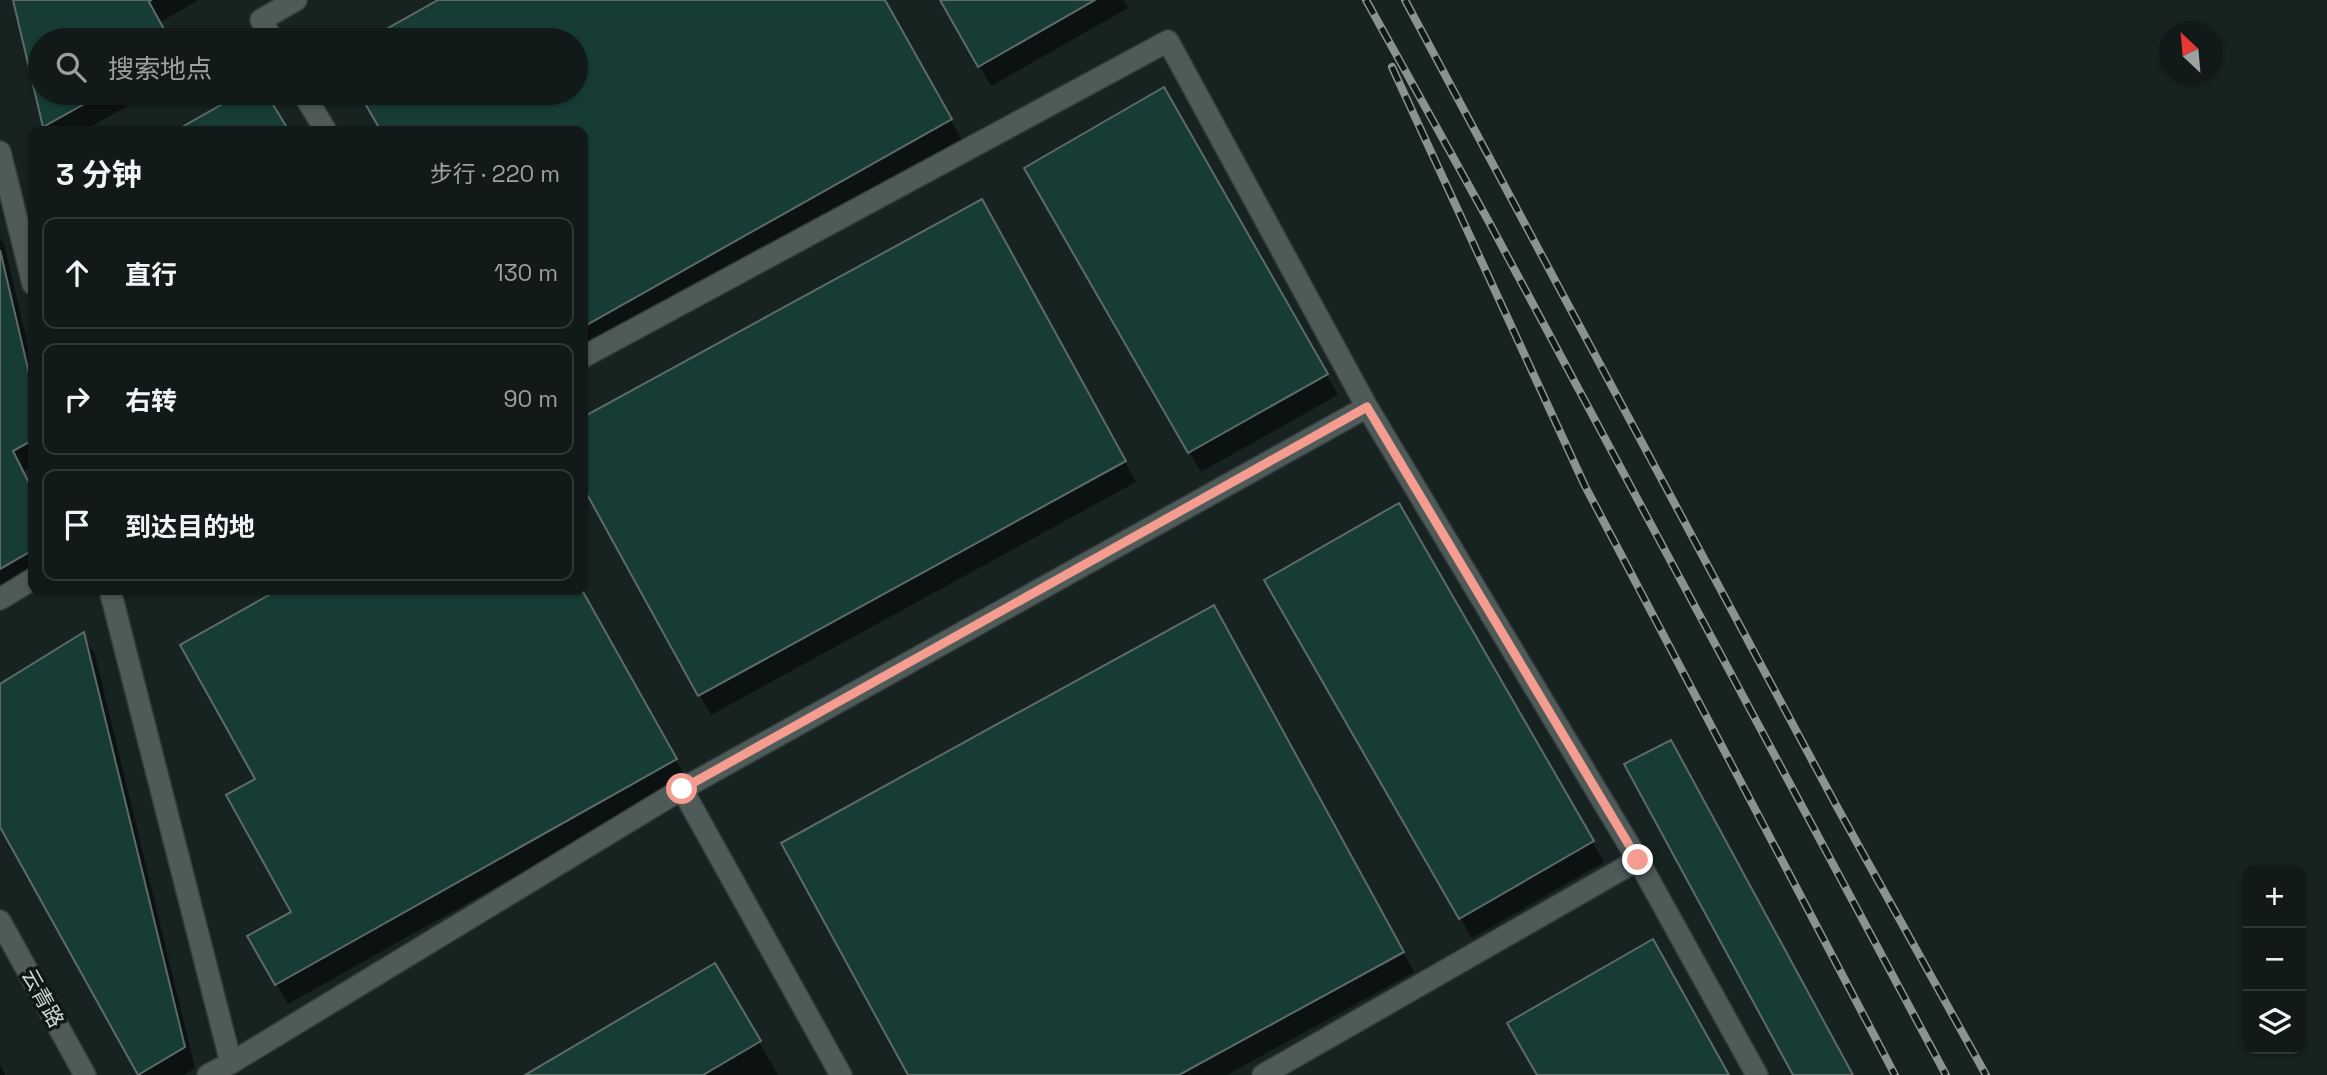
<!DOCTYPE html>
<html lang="zh">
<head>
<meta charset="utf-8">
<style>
  body { margin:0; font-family:"Space Grotesk","Noto Sans SC",sans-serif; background:#1a2321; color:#f1f3f6 }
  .controls { position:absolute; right:21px; bottom:21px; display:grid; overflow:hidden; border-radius:14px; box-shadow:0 2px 5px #0004 }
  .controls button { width:63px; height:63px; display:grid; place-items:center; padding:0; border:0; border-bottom:2px solid #303837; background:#111a18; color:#f1f3f6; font:35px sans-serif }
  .compass { position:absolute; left:2159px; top:21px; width:63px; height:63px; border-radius:50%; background:#111a18; box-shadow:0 2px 5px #0004; rotate:334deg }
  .stop { position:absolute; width:21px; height:21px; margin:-16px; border:5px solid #f59c90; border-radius:50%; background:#fff }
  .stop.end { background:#f59c90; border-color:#fff; box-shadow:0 2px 7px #0008 }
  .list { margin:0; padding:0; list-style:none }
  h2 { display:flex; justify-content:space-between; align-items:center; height:91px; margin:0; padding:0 28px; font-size:30px }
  h2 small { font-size:23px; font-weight:400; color:#9ca1a2 }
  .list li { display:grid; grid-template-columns:46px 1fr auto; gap:21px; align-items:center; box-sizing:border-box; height:112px; margin:0 14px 14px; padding:0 14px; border:2px solid #303837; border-radius:14px }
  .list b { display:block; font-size:26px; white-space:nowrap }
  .list em { font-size:23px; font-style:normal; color:#9ca1a2 }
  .icon { flex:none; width:38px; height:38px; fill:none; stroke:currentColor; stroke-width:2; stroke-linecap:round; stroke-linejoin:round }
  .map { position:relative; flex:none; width:2327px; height:1075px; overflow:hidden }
  .search { position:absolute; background:#111a18; box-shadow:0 2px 5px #0004; left:28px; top:28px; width:560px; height:77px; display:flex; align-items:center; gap:18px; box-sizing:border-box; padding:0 24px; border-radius:38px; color:#9ca1a2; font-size:26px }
  .panel { position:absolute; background:#111a18; box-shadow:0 2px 5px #0004; left:28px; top:126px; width:560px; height:469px; border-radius:14px }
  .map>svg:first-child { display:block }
  .shadow { fill:#0007 }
  .building { fill:#173c35; stroke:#5e6b68; stroke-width:2 }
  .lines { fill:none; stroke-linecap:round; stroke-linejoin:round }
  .minor-casing { stroke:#343c3b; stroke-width:24 }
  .minor { stroke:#4e5b58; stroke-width:21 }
  .rail-casing { stroke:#8a9391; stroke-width:8 }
  .rail { stroke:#0e1917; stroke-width:5; stroke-dasharray:16; stroke-linecap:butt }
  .route { stroke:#f59c90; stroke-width:9 }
  .labels { text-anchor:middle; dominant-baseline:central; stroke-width:7; stroke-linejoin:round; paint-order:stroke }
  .street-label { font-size:21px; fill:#cfd6d5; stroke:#0e1917 }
</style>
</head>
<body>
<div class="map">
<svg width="2327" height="1075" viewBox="0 0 2327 1075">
  <rect width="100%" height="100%" fill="#172320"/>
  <path class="shadow" d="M15,0H199L159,23L169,40H40V93H151L83,131H48L45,127Z
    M441,0H883L962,140L583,354V131H383L361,93H576V40H370Z
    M942,0H1123L1128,8L991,86Z
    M1163,90L1338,395L1201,472L1026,168Z
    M245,93H264L287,131H179Z
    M982,201L1136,482L711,715L583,483V419Z
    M0,237L4,244L33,367V466L23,472L33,492V577L0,596Z
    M1398,505L1604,862L1472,938L1266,581Z
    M281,590H580L687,780L288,1004L249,937L293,913L257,779L182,645Z
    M1225,628L1414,972L1227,1075H910Z
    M83,635L95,655L195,1068L184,1075H139L0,823V686Z
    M714,965L778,1075H529Z
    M0,1065L5,1075H0Z"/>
  <path class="building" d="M13,0H151L149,2L170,40H40V93H104L43,127Z
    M438,0H885L952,119L583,327V131H381L359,93H576V40H367Z
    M940,0H1095L978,67Z
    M1164,87L1328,374L1188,453L1024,168Z
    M242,93H266L289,131H175Z
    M982,199L1126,461L698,696L583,487V417Z
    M0,250L33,390V440L13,451L33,491V550L0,569Z
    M1399,503L1594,841L1459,919L1264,580Z
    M278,590H582L677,759L275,985L247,936L291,912L226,795L255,779L180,645Z
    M1214,605L1404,952L1179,1075H908L781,843Z
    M84,632L185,1047L138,1075L0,827V684Z
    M1671,740L1853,1075H1793L1624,764Z
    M1653,939L1729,1075H1537L1507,1023Z
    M715,963L761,1041L703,1075H525Z"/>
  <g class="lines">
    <g class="minor-casing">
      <path id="minor" d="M273,40L261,20L296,0
        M303,93L326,131
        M0,152L33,284
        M583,357L1168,41L1367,407L1638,860L1757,1075
        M110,590L231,1063L208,1075
        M0,599L33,579
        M682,789L1367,407
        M0,921L85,1075
        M231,1063L682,789L841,1075
        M1263,1075L1638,860"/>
    </g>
    <use href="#minor" class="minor"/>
    <g class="rail-casing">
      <path id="rail" d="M1366,0L1489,222L1946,1075
        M1405,0L1836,805L1986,1075
        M1392,67L1585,486L1895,1075"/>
    </g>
    <use href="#rail" class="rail"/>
  </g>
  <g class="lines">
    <path class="route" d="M682,789L1367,407L1638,860"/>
  </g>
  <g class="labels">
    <g class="street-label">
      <text transform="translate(43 998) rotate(61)">云青路</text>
    </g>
  </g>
</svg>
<div class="controls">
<button>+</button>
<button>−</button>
<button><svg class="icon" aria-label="layers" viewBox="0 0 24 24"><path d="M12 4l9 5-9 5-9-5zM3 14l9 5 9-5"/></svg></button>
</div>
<svg class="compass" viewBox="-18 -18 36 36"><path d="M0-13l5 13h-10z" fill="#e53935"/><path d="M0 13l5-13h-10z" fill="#9ca1a2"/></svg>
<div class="stop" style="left:682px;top:789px"></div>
<div class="stop end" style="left:1638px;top:860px"></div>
<div class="search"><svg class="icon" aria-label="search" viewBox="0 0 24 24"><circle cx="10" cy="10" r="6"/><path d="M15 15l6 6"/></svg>搜索地点</div>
<section class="panel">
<h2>3 分钟<small>步行 · 220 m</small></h2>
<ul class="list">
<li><svg class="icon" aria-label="ahead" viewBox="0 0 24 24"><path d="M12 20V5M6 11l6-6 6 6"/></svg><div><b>直行</b></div><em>130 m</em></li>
<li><svg class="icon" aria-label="right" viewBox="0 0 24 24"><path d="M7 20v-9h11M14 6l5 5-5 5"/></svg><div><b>右转</b></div><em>90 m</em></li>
<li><svg class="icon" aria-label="arrive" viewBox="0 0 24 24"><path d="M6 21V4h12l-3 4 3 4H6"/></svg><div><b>到达目的地</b></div></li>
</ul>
</section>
</div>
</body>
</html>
